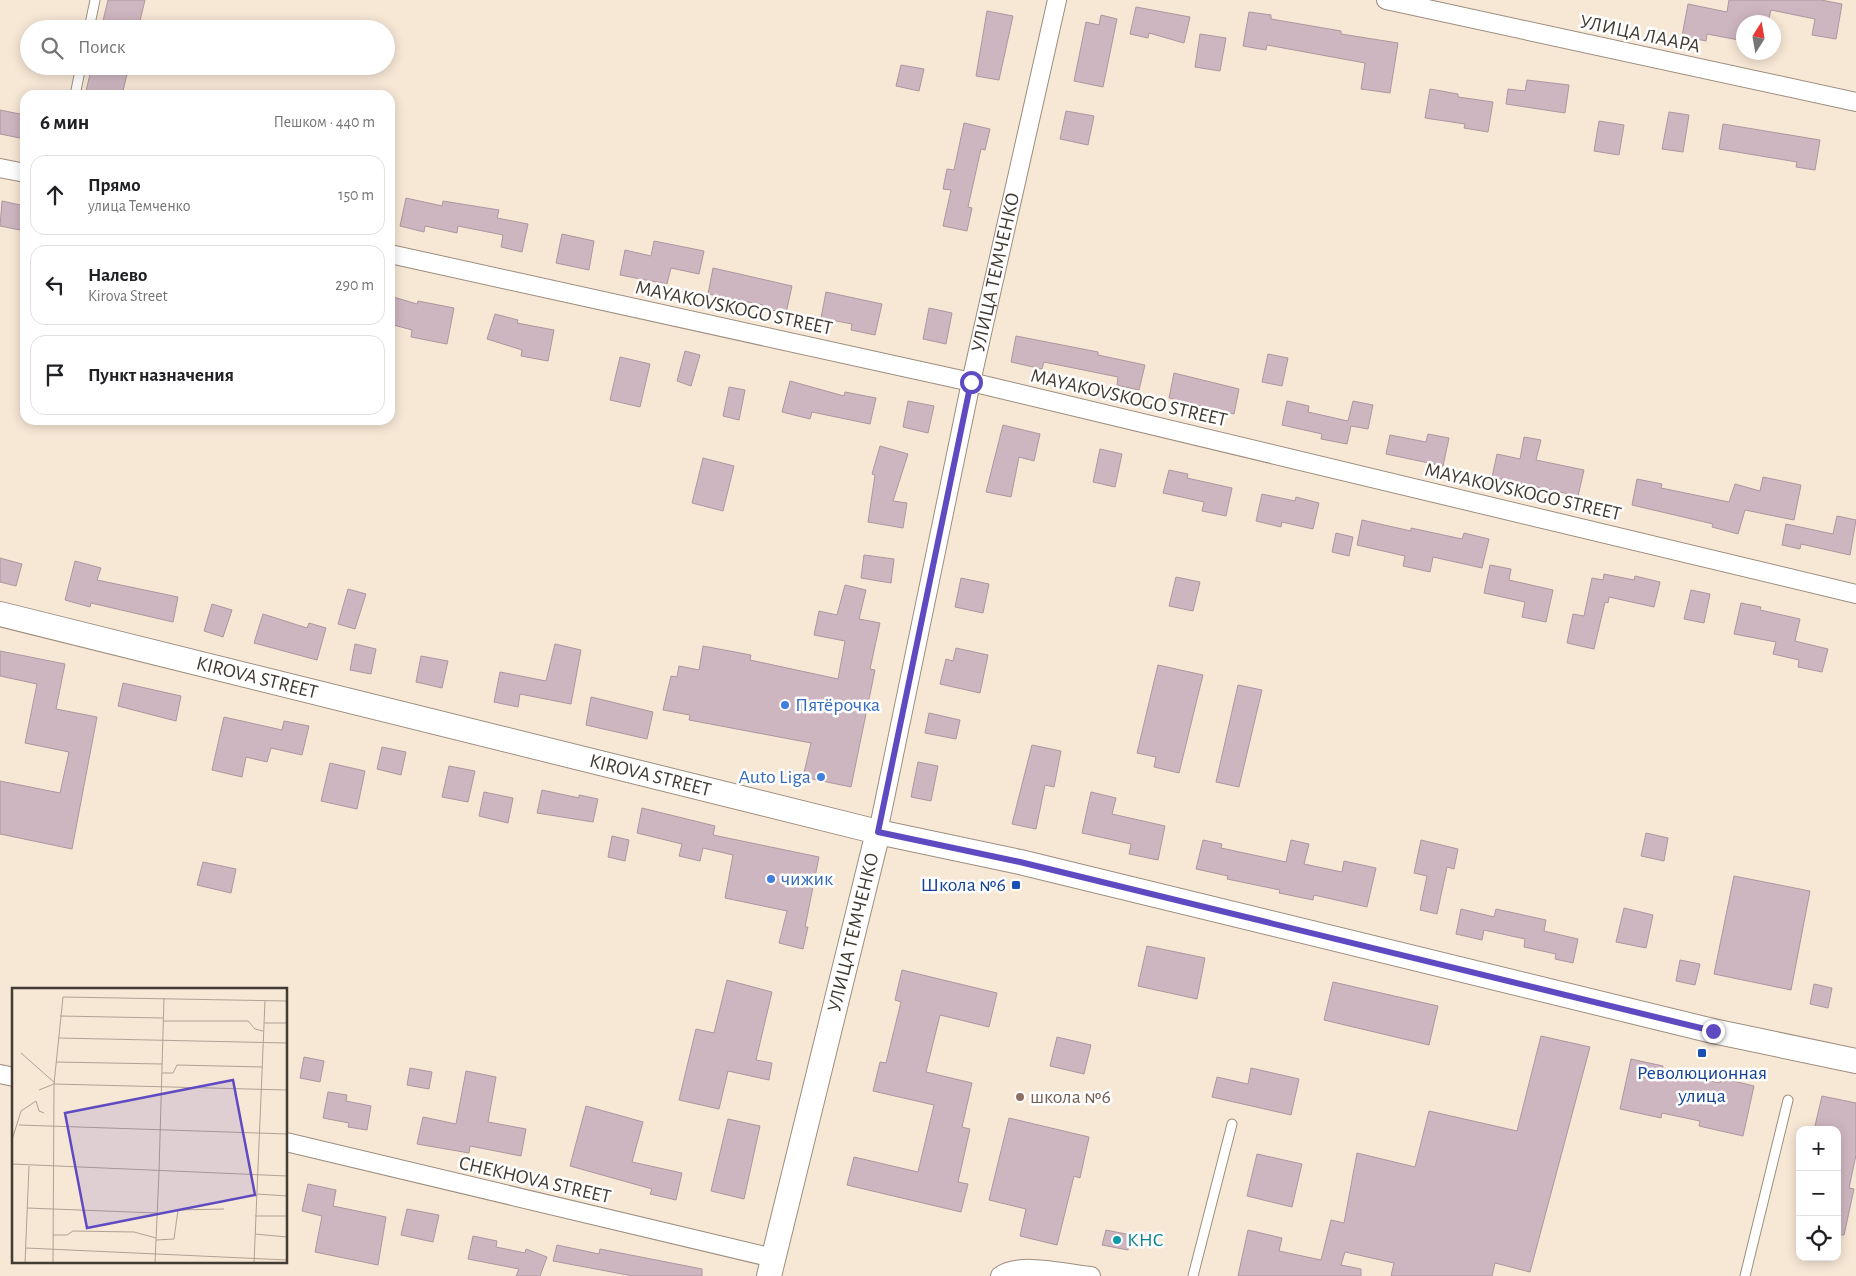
<!DOCTYPE html>
<html lang="ru">
<head>
<meta charset="utf-8">
<style>
  body { margin:0; font-family:"Alegreya Sans",sans-serif; background:#f2f2f2; color:#202124 }
  .controls { position:absolute; right:15px; bottom:15px; display:grid; overflow:hidden; border-radius:10px; box-shadow:0 2px 12px #0003 }
  .controls button { width:45px; height:45px; display:grid; place-items:center; padding:0; border:0; border-bottom:1px solid #e0e0e0; background:#fff; color:#202124; font:25px sans-serif }
  .compass { position:absolute; left:1736px; top:15px; width:45px; height:45px; border-radius:50%; background:#fff; box-shadow:0 2px 12px #0003; rotate:11deg }
  .stop { position:absolute; width:15px; height:15px; margin:-11px; border:4px solid #5f4ac2; border-radius:50%; background:#fff }
  .stop.end { background:#5f4ac2; border-color:#fff; box-shadow:0 1px 5px #0008 }
  .list { margin:0; padding:0; list-style:none }
  h2 { display:flex; justify-content:space-between; align-items:center; height:65px; margin:0; padding:0 20px; font-size:21px }
  h2 small { font-size:16px; font-weight:400; color:#757577 }
  .list li { display:grid; grid-template-columns:32px 1fr auto; gap:15px; align-items:center; box-sizing:border-box; height:80px; margin:0 10px 10px; padding:0 10px; border:1px solid #e0e0e0; border-radius:15px }
  .list b { display:block; font-size:19px; white-space:nowrap }
  .list p { margin:0; font-size:16px; white-space:nowrap; color:#757577 }
  .list em { font-size:16px; font-style:normal; color:#757577 }
  .icon { flex:none; width:28px; height:28px; fill:none; stroke:currentColor; stroke-width:2; stroke-linecap:round; stroke-linejoin:round }
  .map { position:relative; flex:none; width:1856px; height:1276px; overflow:hidden }
  .search { position:absolute; background:#fff; box-shadow:0 2px 12px #0003; left:20px; top:20px; width:375px; height:55px; display:flex; align-items:center; gap:12px; box-sizing:border-box; padding:0 18px; border-radius:28px; color:#757577; font-size:19px }
  .panel { position:absolute; background:#fff; box-shadow:0 2px 12px #0003; left:20px; top:90px; width:375px; height:335px; border-radius:15px }
  .map>svg:first-child { display:block }
  .building { fill:#ceb6c0; stroke:#ad96a0 }
  .lines { fill:none; stroke-linecap:round; stroke-linejoin:round }
  .lane-casing { stroke:#9d8e7e; stroke-width:11 }
  .street-casing { stroke:#9d8e7e; stroke-width:20 }
  .secondary-casing { stroke:#9d8e7e; stroke-width:26 }
  .lane { stroke:#fff; stroke-width:9 }
  .street { stroke:#fff; stroke-width:18 }
  .secondary { stroke:#fff; stroke-width:24 }
  .route { stroke:#5f4ac2; stroke-width:6 }
  .shop-dot { fill:#3f7fe0; stroke:#fff; stroke-width:2 }
  .transit-dot { fill:#1a4fb4; stroke:#fff; stroke-width:2 }
  .education-dot { fill:#8d6e63; stroke:#fff; stroke-width:2 }
  .culture-dot { fill:#0f9aa8; stroke:#fff; stroke-width:2 }
  .labels { text-anchor:middle; dominant-baseline:central; stroke-width:5; stroke-linejoin:round; paint-order:stroke }
  .street-label { font-size:20px; fill:#423b34; stroke:#fff }
  .shop-label { font-size:20px; fill:#366cbe; stroke:#fff; text-anchor:start }
  .transit-label { font-size:20px; fill:#164399; stroke:#fff; text-anchor:end }
  .education-label { font-size:20px; fill:#785e54; stroke:#fff; text-anchor:start }
  .culture-label { font-size:20px; fill:#0d838f; stroke:#fff; text-anchor:start }
  .inset-road { fill:none; stroke:#afa295; stroke-width:1 }
  .view { fill:#5f4ac2; fill-opacity:0.15; stroke:#5f4ac2; stroke-width:2.5 }
  .inset-edge { fill:none; stroke:#423b34; stroke-width:2.5 }
</style>
</head>
<body>
<div class="map">
<svg width="1856" height="1276" viewBox="0 0 1856 1276">
  <rect width="100%" height="100%" fill="#f7e7d5"/>
  <path class="building" d="M108,0H145L138,29H101Z
    M1729,0H1821L1842,4L1836,39L1812,35L1815,19L1771,10L1768,22H1744V41L1707,34L1706,41L1682,36L1688,4L1727,12Z
    M1136,7L1190,17L1184,43L1149,33L1148,38L1130,34Z
    M987,11L1013,16L999,80L976,76Z
    M1249,12L1271,15V19L1341,31V34L1398,43L1390,93L1361,89L1365,63L1267,45L1266,50L1243,46Z
    M1101,15L1117,19L1103,87L1074,81L1086,22L1099,25Z
    M1200,34L1226,38L1220,71L1195,67Z
    M901,65L924,69L919,91L896,86Z
    M92,66H129L122,95H104L86,91Z
    M1527,80L1569,85L1565,113L1506,104L1508,89L1525,91Z
    M1430,89L1458,94V97L1493,102L1488,132L1464,128L1465,124L1425,118Z
    M0,110L25,115V139L0,134Z
    M1066,111L1094,116L1088,145L1060,139Z
    M1669,112L1689,115L1683,152L1662,149Z
    M1599,121L1624,125L1619,155L1594,151Z
    M964,123L990,129L985,150L981,149L968,207L972,208L967,231L943,226L951,190L943,189L947,169L954,170Z
    M1723,124L1820,140L1815,170L1796,167L1797,162L1719,149Z
    M406,198L442,206L443,201L499,210L497,218L528,224L522,252L501,247L503,235L458,226L457,233L425,226L424,232L400,226Z
    M2,201L25,206L20,230L0,226Z
    M562,234L594,241L589,270L556,263Z
    M654,241L704,251L699,274L671,268L667,284L620,275L625,250L651,256Z
    M713,268L792,286L786,313L763,308V305L708,294Z
    M826,292L882,304L875,335L851,330L852,324L821,318Z
    M390,296L417,304L418,301L454,308L447,344L411,337L412,330L390,324Z
    M929,308L952,313L946,344L923,339Z
    M495,314L518,320L517,323L554,330L548,361L521,356L522,350L487,339Z
    M1016,336L1098,352V355L1145,365L1139,390L1117,385L1118,377L1044,362L1042,369L1011,362Z
    M685,351L700,355L691,386L677,381Z
    M1268,354L1288,358L1282,386L1262,382Z
    M620,357L650,364L640,407L610,400Z
    M1174,373L1239,389L1234,414L1169,398Z
    M790,381L844,396L845,392L876,398L870,424L812,412L810,419L782,412Z
    M729,387L745,390L739,420L723,416Z
    M908,401L934,406L928,433L903,427Z
    M1287,401L1309,406L1308,412L1348,421L1353,401L1373,405L1368,429L1351,426L1347,444L1321,439L1322,434L1282,425Z
    M1003,425L1040,434L1034,461L1019,457L1011,497L986,492Z
    M1428,434L1449,438L1443,466L1386,454L1390,435L1426,442Z
    M1524,437L1541,440L1536,460L1584,470L1578,496L1492,477L1497,454L1520,459Z
    M880,446L908,454L893,501L907,503L903,528L868,522L875,475L872,474Z
    M1100,449L1122,454L1115,487L1093,482Z
    M703,458L734,466L723,511L692,503Z
    M1169,470L1188,474L1187,478L1232,488L1226,516L1202,511L1204,502L1163,493Z
    M1763,477L1801,485L1794,520L1745,510L1738,534L1712,527L1713,524L1632,505L1637,479L1662,484L1661,488L1729,502L1735,484L1760,491Z
    M1262,494L1295,501L1296,497L1319,503L1313,529L1282,522L1281,527L1256,521Z
    M1837,516L1856,520L1850,555L1801,544L1800,549L1782,545L1786,524L1833,534Z
    M1362,520L1411,531V528L1462,539L1464,533L1489,539L1482,568L1433,557L1430,572L1403,566L1405,556L1357,545Z
    M1336,533L1353,537L1349,556L1332,552Z
    M864,555L894,559L891,583L861,578Z
    M0,558L22,564L16,586L0,582Z
    M75,561L101,568L97,580L178,597L173,622L91,603L90,607L65,600Z
    M1490,565L1511,569L1509,580L1553,590L1546,622L1522,617L1525,602L1484,593Z
    M1604,574L1634,580L1635,576L1660,582L1654,607L1609,597L1608,603L1605,602L1594,649L1567,643L1573,614L1584,616L1592,578L1603,580Z
    M1176,577L1200,582L1193,611L1169,606Z
    M961,578L989,584L983,613L955,607Z
    M845,585L866,590L859,619L880,623L870,669L875,670L851,787L803,777L811,743L689,720L690,715L663,710L671,676L677,677L679,666L699,670L703,646L751,655L750,660L838,679L845,641L814,635L819,611L837,615Z
    M348,589L366,594L355,629L338,624Z
    M1691,590L1710,594L1704,623L1684,619Z
    M1741,603L1761,607L1760,610L1800,619L1795,641L1828,649L1822,672L1798,667L1799,660L1773,654L1776,642L1734,634Z
    M212,604L232,610L223,637L204,631Z
    M263,614L307,628L309,623L326,628L317,660L254,643Z
    M355,644L376,649L371,674L350,670Z
    M555,644L581,650L571,704L520,694L518,707L494,702L500,672L546,681Z
    M956,648L988,655L980,693L940,684L946,659L953,661Z
    M0,651L65,664L56,709L97,717L72,849L0,834V781L60,793L69,752L25,743L37,684L0,676Z
    M421,656L448,661L442,688L416,682Z
    M1158,665L1203,675L1179,773L1154,767L1156,757L1137,753Z
    M123,683L181,696L176,721L118,706Z
    M1238,685L1262,690L1239,787L1216,782Z
    M591,697L653,712L647,739L586,725Z
    M929,713L960,720L956,739L925,733Z
    M224,717L282,730L284,721L309,726L302,755L271,748L267,762L246,757L242,777L212,770Z
    M1032,745L1061,751L1054,787L1045,785L1036,829L1012,824Z
    M382,747L406,752L401,775L377,769Z
    M918,762L938,766L931,801L911,797Z
    M330,763L365,771L357,809L321,801Z
    M449,766L475,771L468,802L442,797Z
    M542,790L579,798V795L598,799L593,822L537,813Z
    M484,792L513,798L508,823L479,816Z
    M1091,792L1116,798L1112,814L1165,826L1158,860L1129,854L1131,844L1082,833Z
    M642,808L715,826L713,835L819,857L805,927H808L803,949L779,943L787,911L725,898L733,855L703,848L700,861L679,856L682,844L637,833Z
    M1646,833L1668,838L1664,861L1641,856Z
    M612,836L629,840L625,861L608,857Z
    M1203,840L1222,844L1221,848L1286,862L1291,840L1309,844L1304,864L1342,872L1344,861L1376,868L1367,907L1314,895L1313,900L1279,893L1280,890L1227,879L1228,876L1196,869Z
    M1421,840L1458,849L1454,869L1447,867L1437,914L1420,910L1427,876L1414,873Z
    M203,862L236,869L231,893L197,885Z
    M1734,876L1810,891L1791,990L1714,974Z
    M1624,908L1653,915L1646,948L1616,942Z
    M1461,909L1494,917L1496,909L1546,920L1544,931L1578,939L1573,963L1555,959L1556,954L1524,947L1525,939L1484,930L1482,940L1456,934Z
    M1147,946L1205,958L1197,999L1138,986Z
    M1680,960L1700,964L1695,985L1676,981Z
    M902,970L997,993L989,1027L940,1015L926,1072L972,1083L962,1127L970,1129L958,1182L968,1184L961,1212L847,1185L854,1157L918,1172L934,1105L873,1091L880,1062L886,1063L901,1002L895,1000Z
    M727,980L772,992L756,1060L772,1063L769,1080L728,1071L719,1109L679,1100L696,1029L714,1033Z
    M1333,982L1438,1006L1429,1045L1324,1020Z
    M1814,984L1832,988L1828,1008L1810,1004Z
    M1541,1036L1590,1047L1530,1272L1495,1263L1492,1276H1391L1394,1263L1345,1252L1341,1265L1361,1269V1276H1238L1248,1230L1282,1238L1279,1251L1321,1260L1331,1220L1344,1223L1357,1153L1415,1167L1429,1111L1517,1131Z
    M1057,1037L1091,1045L1084,1074L1050,1066Z
    M304,1057L324,1061L320,1082L300,1078Z
    M1631,1059L1663,1066L1662,1071L1720,1083L1721,1078L1754,1086L1743,1136L1699,1126L1700,1121L1662,1113L1661,1118L1620,1109Z
    M410,1068L432,1072L429,1089L407,1085Z
    M1251,1068L1299,1079L1291,1115L1212,1097L1217,1077L1248,1084Z
    M466,1071L496,1077L488,1122L526,1129L521,1156L470,1146L469,1153L417,1144L423,1117L456,1124Z
    M328,1092L347,1095L346,1101L371,1106L367,1130L348,1127L349,1123L323,1118Z
    M1822,1096L1856,1103V1155L1849,1188L1854,1189L1844,1235H1837V1130H1814Z
    M586,1106L643,1122L632,1162L682,1173L676,1200L650,1194L652,1189L570,1166Z
    M1009,1118L1089,1137L1080,1178L1074,1176L1057,1245L1020,1236L1026,1209L989,1200Z
    M728,1119L760,1126L744,1199L711,1191Z
    M1257,1154L1302,1164L1292,1207L1247,1196Z
    M308,1184L336,1190L333,1206L386,1217L378,1265L315,1252L322,1216L302,1211Z
    M407,1209L439,1215L433,1242L401,1235Z
    M1106,1230L1131,1235L1128,1250L1102,1245Z
    M473,1236L497,1241L496,1247L525,1253L526,1249L547,1257L540,1276H516L519,1269L468,1259Z
    M557,1245L599,1254L600,1249L702,1269V1276H633L553,1261Z"/>
  <g class="lines">
    <g class="lane-casing">
      <path id="lane" d="M89,29L95,0
        M75,95L81,66
        M1193,1276L1232,1124
        M1745,1276L1788,1100"/>
    </g>
    <g class="street-casing">
      <g id="street">
        <path d="M1386,0L1856,102"/>
        <path d="M0,168L25,173"/>
        <path d="M390,254L971,382L1856,594"/>
        <path id="s1" d="M878,832L971,382L1057,0"/>
        <path d="M0,1074L14,1077"/>
        <path d="M286,1142L773,1258"/>
        <path d="M1000,1276C1018,1261 1068,1274 1091,1276"/>
      </g>
    </g>
    <g class="secondary-casing">
      <g id="secondary">
        <path id="s2" d="M0,614L878,832L1020,862L1713,1031L1856,1061"/>
        <path id="s3" d="M769,1276L878,832"/>
      </g>
    </g>
    <use href="#lane" class="lane"/>
    <use href="#street" class="street"/>
    <use href="#secondary" class="secondary"/>
  </g>
  <g class="lines">
    <path class="route" d="M971,382L878,832L1020,862L1713,1031"/>
  </g>
  <g class="shop-dot">
    <circle cx="785" cy="705" r="5"/>
    <circle cx="821" cy="777" r="5"/>
    <circle cx="771" cy="879" r="5"/>
  </g>
  <g class="transit-dot">
    <rect x="1011" y="880" width="10" height="10" rx="2.5"/>
    <rect x="1697" y="1048" width="10" height="10" rx="2.5"/>
  </g>
  <circle class="education-dot" cx="1020" cy="1097" r="5"/>
  <circle class="culture-dot" cx="1117" cy="1240" r="5"/>
  <g class="labels">
    <g class="street-label">
      <text transform="translate(1640 34) rotate(12)">УЛИЦА ЛААРА</text>
      <text stroke="none"><textPath href="#s1" startOffset="572">УЛИЦА ТЕМЧЕНКО</textPath></text>
      <text transform="translate(734 308) rotate(12)">MAYAKOVSKOGO STREET</text>
      <text transform="translate(1129 398) rotate(13)">MAYAKOVSKOGO STREET</text>
      <text transform="translate(1523 492) rotate(13)">MAYAKOVSKOGO STREET</text>
      <text stroke="none"><textPath href="#s2" startOffset="265">KIROVA STREET</textPath></text>
      <text stroke="none"><textPath href="#s2" startOffset="670">KIROVA STREET</textPath></text>
      <text stroke="none"><textPath href="#s3" startOffset="354">УЛИЦА ТЕМЧЕНКО</textPath></text>
      <text transform="translate(535 1180) rotate(13)">CHEKHOVA STREET</text>
    </g>
    <g class="shop-label">
      <text x="795" y="705">Пятёрочка</text>
      <text x="811" y="777" text-anchor="end">Auto Liga</text>
      <text x="781" y="879">чижик</text>
    </g>
    <g class="transit-label">
      <text x="1006" y="885">Школа №6</text>
      <text x="1702" y="1073" text-anchor="middle">Революционная<tspan x="1702" dy="23">улица</tspan></text>
    </g>
    <g class="education-label">
      <text x="1030" y="1097">школа №6</text>
    </g>
    <g class="culture-label">
      <text x="1127" y="1240">КНС</text>
    </g>
  </g>
  <g transform="translate(12 988)">
    <rect width="275" height="275" fill="#f7e7d5"/>
    <path class="inset-road" d="M48,28L151,30M151,33H236L243,41L251,43M252,35H275M47,50L275,55M9,65L43,95M44,74L150,76M150,85H161L165,77L251,79M27,102L42,96L275,102M7,137L275,146M0,152L9,123L24,113L27,123L32,125M0,176L275,188M147,184L152,10M245,206L275,208M15,220L145,225M243,228H275M243,246L275,249M41,247H55L61,243L122,244L144,250M144,252L162,251L166,222L212,221M14,260L275,272M13,275L17,178M41,275L42,96L51,9L275,13M143,275L147,184M242,275L253,13"/>
    <path class="view" d="M221,92L243,207L75,240L53,125Z"/>
    <rect width="275" height="275" class="inset-edge"/>
  </g>
</svg>
<div class="controls">
<button>+</button>
<button>−</button>
<button><svg class="icon" aria-label="locate" viewBox="0 0 24 24"><circle cx="12" cy="12" r="6"/><path d="M12 2v4M12 18v4M2 12h4M18 12h4"/></svg></button>
</div>
<svg class="compass" viewBox="-18 -18 36 36"><path d="M0-13l5 13h-10z" fill="#e53935"/><path d="M0 13l5-13h-10z" fill="#757577"/></svg>
<div class="stop" style="left:971px;top:382px"></div>
<div class="stop end" style="left:1713px;top:1031px"></div>
<div class="search"><svg class="icon" aria-label="search" viewBox="0 0 24 24"><circle cx="10" cy="10" r="6"/><path d="M15 15l6 6"/></svg>Поиск</div>
<section class="panel">
<h2>6 мин<small>Пешком · 440 m</small></h2>
<ul class="list">
<li><svg class="icon" aria-label="ahead" viewBox="0 0 24 24"><path d="M12 20V5M6 11l6-6 6 6"/></svg><div><b>Прямо</b><p>улица Темченко</p></div><em>150 m</em></li>
<li><svg class="icon" aria-label="left" viewBox="0 0 24 24"><path d="M17 20v-9H6M10 6l-5 5 5 5"/></svg><div><b>Налево</b><p>Kirova Street</p></div><em>290 m</em></li>
<li><svg class="icon" aria-label="arrive" viewBox="0 0 24 24"><path d="M6 21V4h12l-3 4 3 4H6"/></svg><div><b>Пункт назначения</b></div></li>
</ul>
</section>
</div>
</body>
</html>
